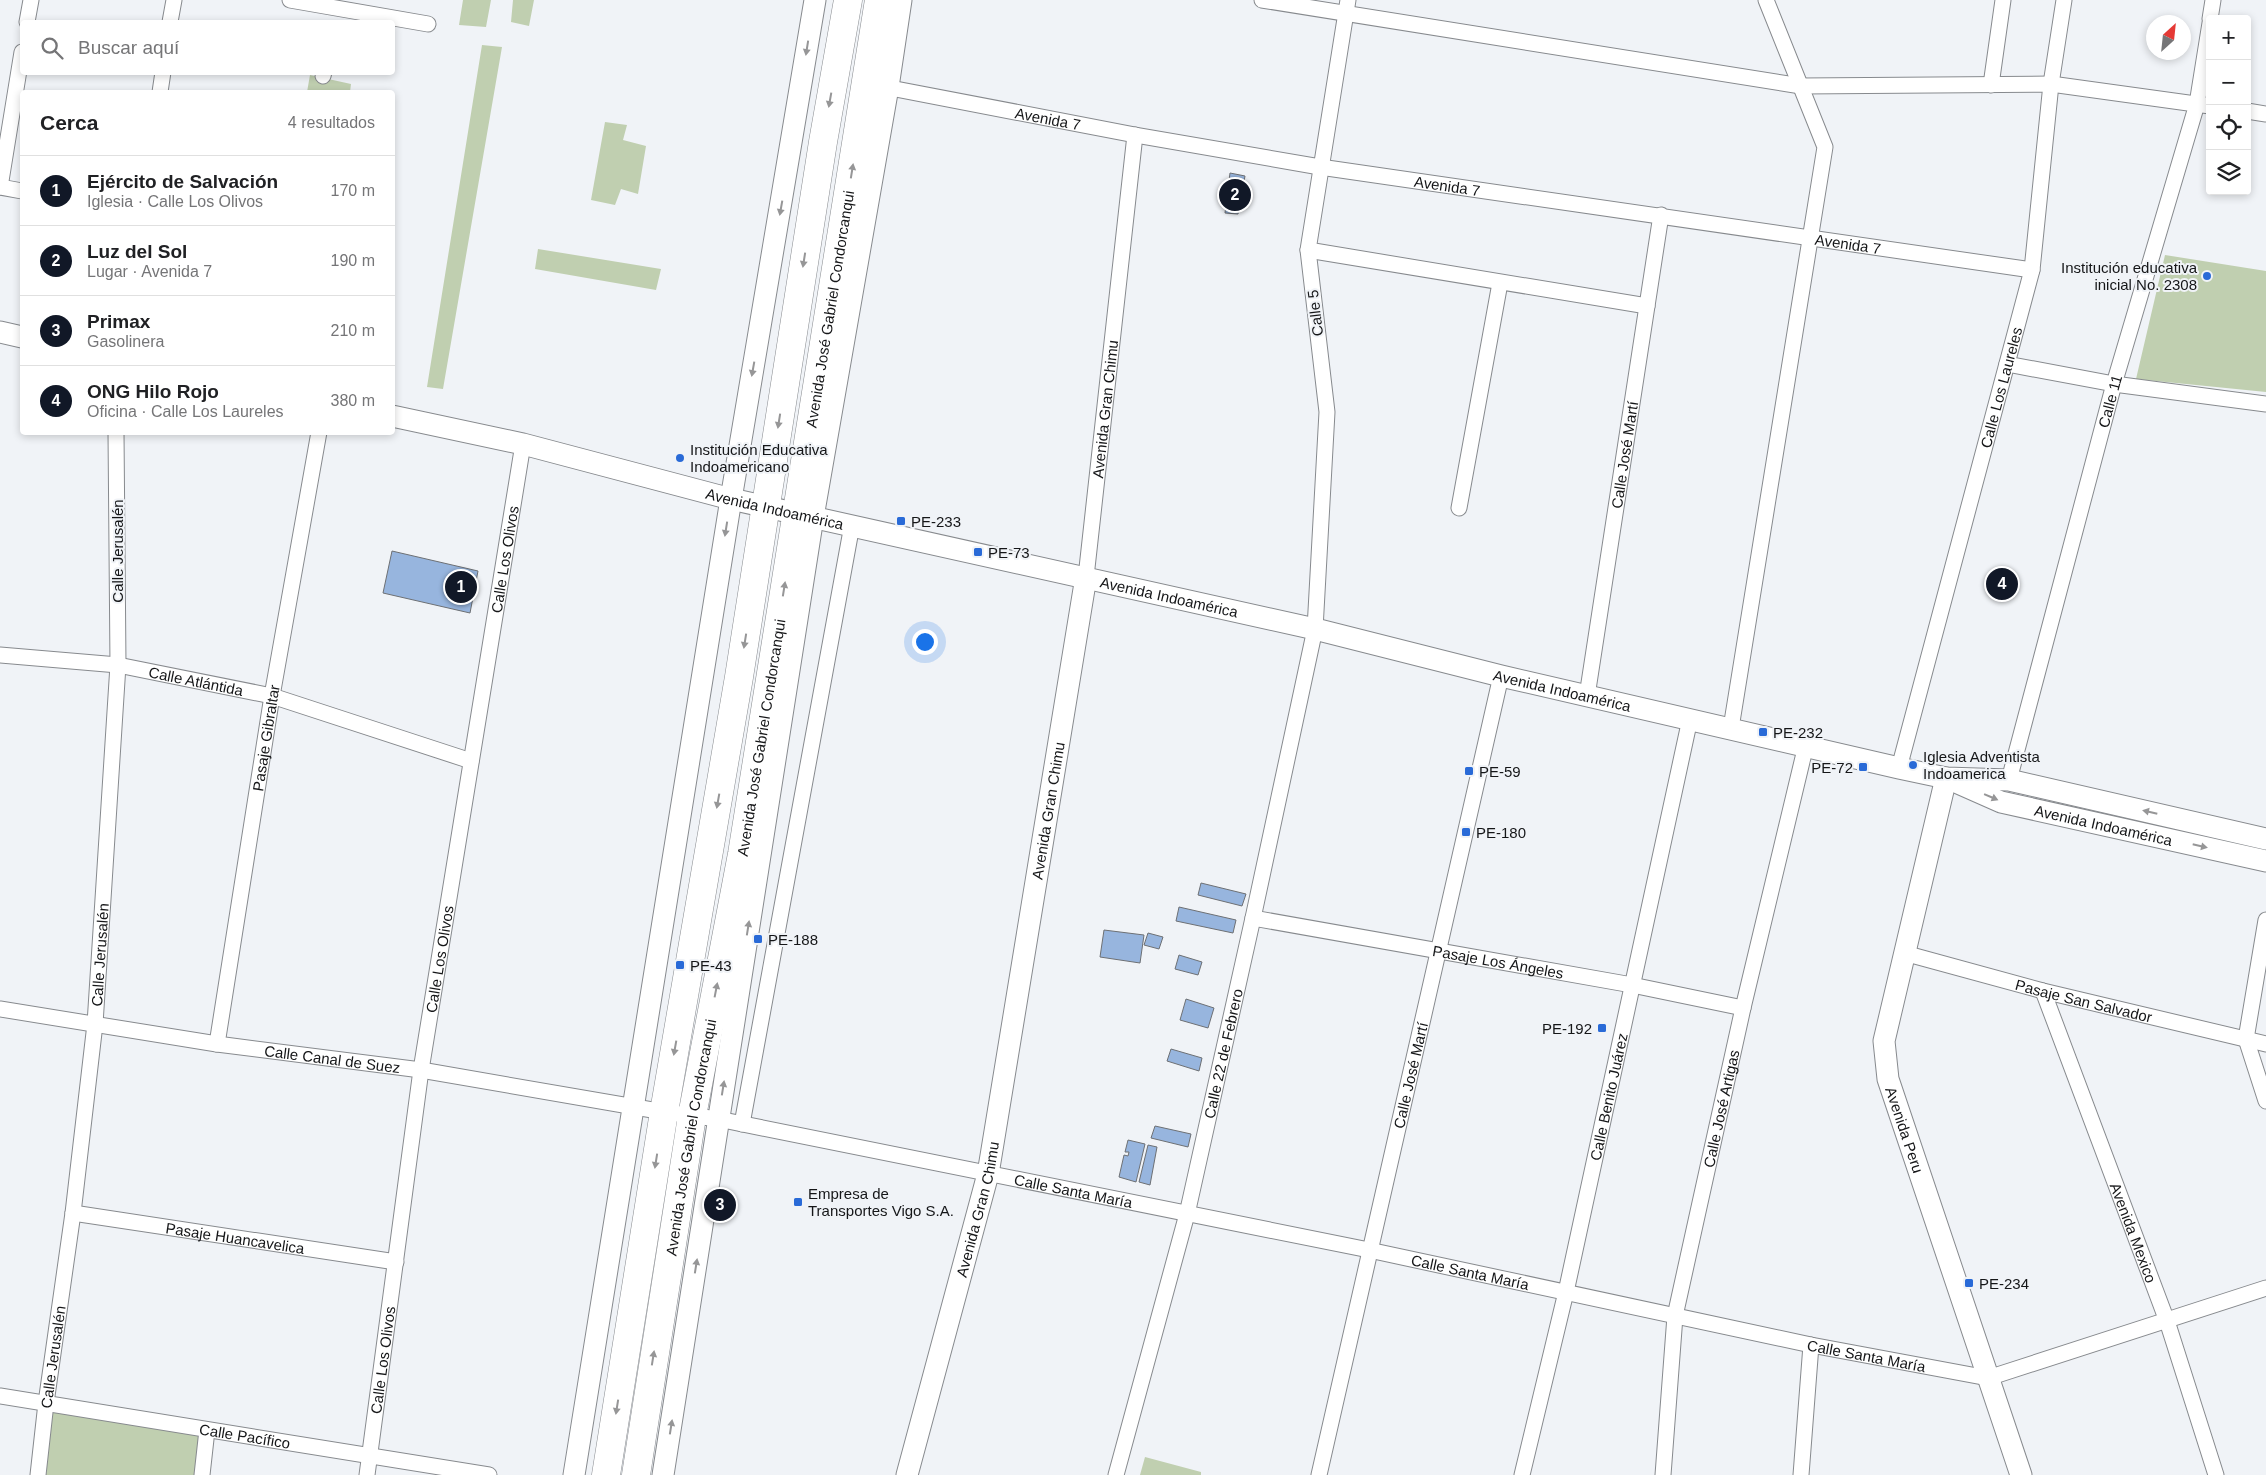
<!DOCTYPE html>
<html lang="es">
<head>
<meta charset="utf-8">
<style>
  body { margin:0; font-family:Helvetica,sans-serif; background:#f6f6f6; color:#202124 }
  .controls { position:absolute; right:15px; top:15px; display:grid; overflow:hidden; border-radius:5px; box-shadow:0 2px 8px #0003 }
  .controls button { width:45px; height:45px; display:grid; place-items:center; padding:0; border:0; border-bottom:1px solid #e0e0e0; background:#fff; color:#202124; font:25px sans-serif }
  .compass { position:absolute; left:2146px; top:15px; width:45px; height:45px; border-radius:50%; background:#fff; box-shadow:0 2px 8px #0003; rotate:27deg }
  .you { position:absolute; left:924px; top:641px; width:18px; height:18px; margin:-12px; border:4px solid #fff; border-radius:50%; background:#1a73e8; box-shadow:0 0 0 8px #1a73e833 }
  .badge { display:grid; place-items:center; width:32px; height:32px; border-radius:50%; background:#111827; color:#fff; font-size:16px; font-weight:700 }
  .pin { position:absolute; translate:-50% -50%; border:2px solid #fff; box-shadow:0 1px 5px #0006 }
  .list { margin:0; padding:0; list-style:none }
  h2 { display:flex; justify-content:space-between; align-items:center; height:65px; margin:0; padding:0 20px; font-size:21px }
  h2 small { font-size:16px; font-weight:400; color:#757577 }
  .list li { display:grid; grid-template-columns:32px 1fr auto; gap:15px; align-items:center; box-sizing:border-box; height:70px; padding:0 20px; border-top:1px solid #e0e0e0 }
  .list b { display:block; font-size:19px; white-space:nowrap }
  .list p { margin:0; font-size:16px; white-space:nowrap; color:#757577 }
  .list em { font-size:16px; font-style:normal; color:#757577 }
  .icon { flex:none; width:28px; height:28px; fill:none; stroke:currentColor; stroke-width:2; stroke-linecap:round; stroke-linejoin:round }
  .map { position:relative; flex:none; width:2266px; height:1475px; overflow:hidden }
  .search { position:absolute; background:#fff; box-shadow:0 2px 8px #0003; left:20px; top:20px; width:375px; height:55px; display:flex; align-items:center; gap:12px; box-sizing:border-box; padding:0 18px; border-radius:5px; color:#757577; font-size:19px }
  .panel { position:absolute; background:#fff; box-shadow:0 2px 8px #0003; left:20px; top:90px; width:375px; height:345px; border-radius:5px }
  .map>svg:first-child { display:block }
  .green { fill:#c0cfb0 }
  .building { fill:#97b5de; stroke:#6d7074 }
  .lines { fill:none; stroke-linecap:round; stroke-linejoin:round }
  .street-casing { stroke:#878a8e; stroke-width:17 }
  .secondary-casing { stroke:#878a8e; stroke-width:23 }
  .highway-casing { stroke:#878a8e; stroke-width:29 }
  .street { stroke:#fff; stroke-width:15 }
  .secondary { stroke:#fff; stroke-width:21 }
  .highway { stroke:#fff; stroke-width:28 }
  .oneway { fill:#969697 }
  .poi-dot { fill:#296ad7; stroke:#f0f3f7; stroke-width:2 }
  .labels { text-anchor:middle; dominant-baseline:central; stroke-width:4; stroke-linejoin:round; paint-order:stroke }
  .street-label { font-size:15px; fill:#151618; stroke:#f0f3f7 }
  .poi-label { font-size:15px; fill:#151618; stroke:#f0f3f7; text-anchor:start }
</style>
</head>
<body>
<div class="map">
<svg width="2266" height="1475" viewBox="0 0 2266 1475">
  <rect width="100%" height="100%" fill="#f0f3f7"/>
  <path class="green" d="M463,0H491L486,27L459,25Z
    M513,0H534L529,26L511,22Z
    M482,45L502,47L443,389L427,387Z
    M310,75L351,84L350,92H307Z
    M605,122L627,125L623,140L646,146L638,194L621,189L615,205L591,200Z
    M538,249L661,269L656,290L535,269Z
    M2165,255L2266,271V392L2136,379Z
    M46,1403L207,1430L202,1475H38Z
    M1145,1457L1201,1472V1475H1140Z"/>
  <path class="building" d="M1230,173L1245,176L1238,214L1225,213Z
    M392,551L478,571L470,613L383,593Z
    M1201,883L1246,894L1242,906L1198,895Z
    M1179,907L1236,920L1233,933L1176,921Z
    M1104,930L1144,935L1140,963L1100,957Z
    M1148,933L1163,937L1159,949L1144,945Z
    M1179,955L1202,962L1198,975L1175,969Z
    M1186,999L1214,1008L1208,1028L1180,1020Z
    M1171,1049L1202,1058L1199,1071L1167,1061Z
    M1155,1126L1191,1134L1188,1147L1151,1138Z
    M1128,1140L1145,1144L1136,1182L1119,1177L1124,1155L1128,1156L1129,1152H1125Z
    M1148,1145L1157,1147L1150,1185L1139,1182Z"/>
  <g class="lines">
    <g class="street-casing">
      <g id="street">
        <path d="M290,0L428,24"/>
        <path d="M1262,0L1801,86L2051,84L2210,106"/>
        <path d="M2210,19L2213,0"/>
        <path d="M27,22L31,0"/>
        <path d="M170,22L174,0"/>
        <path d="M323,76L324,72"/>
        <path d="M1991,85L2003,0"/>
        <path id="s1" d="M880,86L1135,135L1320,167L2032,270"/>
        <path d="M160,92L163,72"/>
        <path d="M2247,111L2266,114"/>
        <path d="M0,187L22,52"/>
        <path d="M0,187L22,191"/>
        <path d="M1308,250L1647,306"/>
        <path d="M2007,364L2114,384L2266,404"/>
        <path d="M1459,508L1500,283"/>
        <path id="s2" d="M1086,577L1135,135"/>
        <path id="s3" d="M0,655L118,665L272,696L471,761"/>
        <path id="s4" d="M1587,696L1661,215"/>
        <path d="M1731,728L1825,147L1766,0"/>
        <path id="s5" d="M1899,768L2032,270L2051,84L2064,0"/>
        <path id="s6" d="M2009,780L2114,384L2197,104L2210,23"/>
        <path id="s7" d="M1253,918L1632,985L1743,1008"/>
        <path d="M2266,920L2246,1039L2266,1101"/>
        <path id="s8" d="M1904,953L2043,991L2266,1044"/>
        <path id="s9" d="M2043,991L2167,1321L2216,1475"/>
        <path id="s10" d="M0,1009L217,1044L421,1070L664,1112L718,1119L1369,1250L1811,1345L1988,1378L2266,1288"/>
        <path id="s11" d="M217,1044L272,696L319,432"/>
        <path d="M742,1124L852,525"/>
        <path id="s12" d="M73,1213L396,1262"/>
        <path id="s13" d="M0,1396L489,1475"/>
        <path id="s14" d="M38,1475L46,1403L73,1213L95,1024L118,665L116,432"/>
        <path d="M202,1475L207,1430"/>
        <path id="s15" d="M367,1475L421,1070L523,444"/>
        <path id="s16" d="M1116,1475L1187,1214L1253,918L1315,629L1327,412L1308,250L1348,0"/>
        <path id="s17" d="M1319,1475C1378,1208 1442,943 1501,676"/>
        <path id="s18" d="M1522,1475L1566,1292L1690,719"/>
        <path id="s19" d="M1663,1475L1675,1316L1743,1008L1806,745"/>
        <path d="M1801,1475L1811,1345"/>
      </g>
    </g>
    <g class="secondary-casing">
      <g id="secondary">
        <path d="M0,332L22,337"/>
        <path id="s20" d="M392,416L523,444L731,499L1315,629L1501,676L1899,768L1946,778L2009,780L2266,839"/>
        <path id="s21" d="M1946,778L1884,1041L1888,1079L2021,1475"/>
        <path id="s22" d="M1958,783L2001,802L2266,861"/>
        <path d="M574,1475L731,499L815,0"/>
        <path d="M663,1475L813,517L888,87L901,0"/>
        <path id="s23" d="M907,1475L988,1174L1086,577"/>
      </g>
    </g>
    <g class="highway-casing">
      <g id="highway">
        <path d="M606,1475L664,1112L739,677L823,142L848,0"/>
        <path id="s24" d="M636,1475L692,1116L742,854L879,0"/>
      </g>
    </g>
    <use href="#street" class="street"/>
    <use href="#secondary" class="secondary"/>
    <use href="#highway" class="highway"/>
  </g>
  <defs><path id="oneway-solid" d="M-6-.8H1V-3.2L6.5 0L1 3.2V.8H-6Z" transform="scale(1.25)"/></defs>
  <g class="oneway">
    <use href="#oneway-solid" transform="translate(807 48) rotate(99)"/>
    <use href="#oneway-solid" transform="translate(830 100) rotate(100)"/>
    <use href="#oneway-solid" transform="translate(852 171) rotate(-81)"/>
    <use href="#oneway-solid" transform="translate(781 208) rotate(100)"/>
    <use href="#oneway-solid" transform="translate(804 260) rotate(99)"/>
    <use href="#oneway-solid" transform="translate(753 369) rotate(100)"/>
    <use href="#oneway-solid" transform="translate(779 421) rotate(99)"/>
    <use href="#oneway-solid" transform="translate(726 529) rotate(99)"/>
    <use href="#oneway-solid" transform="translate(784 589) rotate(-81)"/>
    <use href="#oneway-solid" transform="translate(745 641) rotate(99)"/>
    <use href="#oneway-solid" transform="translate(1991 797) rotate(23)"/>
    <use href="#oneway-solid" transform="translate(718 801) rotate(100)"/>
    <use href="#oneway-solid" transform="translate(2150 812) rotate(-167)"/>
    <use href="#oneway-solid" transform="translate(2200 846) rotate(13)"/>
    <use href="#oneway-solid" transform="translate(748 928) rotate(-81)"/>
    <use href="#oneway-solid" transform="translate(716 990) rotate(-79)"/>
    <use href="#oneway-solid" transform="translate(675 1048) rotate(100)"/>
    <use href="#oneway-solid" transform="translate(723 1088) rotate(-81)"/>
    <use href="#oneway-solid" transform="translate(656 1161) rotate(99)"/>
    <use href="#oneway-solid" transform="translate(696 1266) rotate(-81)"/>
    <use href="#oneway-solid" transform="translate(653 1358) rotate(-81)"/>
    <use href="#oneway-solid" transform="translate(617 1407) rotate(99)"/>
    <use href="#oneway-solid" transform="translate(671 1427) rotate(-81)"/>
  </g>
  <g class="poi-dot">
    <circle cx="2207" cy="276" r="5"/>
    <circle cx="680" cy="458" r="5"/>
    <rect x="896" y="516" width="10" height="10" rx="2.5"/>
    <rect x="973" y="547" width="10" height="10" rx="2.5"/>
    <rect x="1758" y="727" width="10" height="10" rx="2.5"/>
    <circle cx="1913" cy="765" r="5"/>
    <rect x="1858" y="762" width="10" height="10" rx="2.5"/>
    <rect x="1464" y="766" width="10" height="10" rx="2.5"/>
    <rect x="1461" y="827" width="10" height="10" rx="2.5"/>
    <rect x="753" y="934" width="10" height="10" rx="2.5"/>
    <rect x="675" y="960" width="10" height="10" rx="2.5"/>
    <rect x="1597" y="1023" width="10" height="10" rx="2.5"/>
    <rect x="793" y="1197" width="10" height="10" rx="2.5"/>
    <rect x="1964" y="1278" width="10" height="10" rx="2.5"/>
  </g>
  <g class="labels">
    <g class="street-label">
      <text stroke="none"><textPath href="#s1" startOffset="171">Avenida 7</textPath></text>
      <text stroke="none"><textPath href="#s1" startOffset="576">Avenida 7</textPath></text>
      <text stroke="none"><textPath href="#s1" startOffset="981">Avenida 7</textPath></text>
      <text stroke="none"><textPath href="#s24" startOffset="1182">Avenida José Gabriel Condorcanqui</textPath></text>
      <text transform="translate(1315 313) rotate(-97)">Calle 5</text>
      <text stroke="none"><textPath href="#s5" startOffset="394">Calle Los Laureles</textPath></text>
      <text stroke="none"><textPath href="#s6" startOffset="392">Calle 11</textPath></text>
      <text stroke="none"><textPath href="#s2" startOffset="169">Avenida Gran Chimu</textPath></text>
      <text stroke="none"><textPath href="#s4" startOffset="244">Calle José Martí</textPath></text>
      <text stroke="none"><textPath href="#s20" startOffset="394">Avenida Indoamérica</textPath></text>
      <text transform="translate(117 551) rotate(-90)">Calle Jerusalén</text>
      <text stroke="none"><textPath href="#s15" startOffset="926">Calle Los Olivos</textPath></text>
      <text stroke="none"><textPath href="#s20" startOffset="798">Avenida Indoamérica</textPath></text>
      <text stroke="none"><textPath href="#s3" startOffset="198">Calle Atlántida</textPath></text>
      <text stroke="none"><textPath href="#s20" startOffset="1202">Avenida Indoamérica</textPath></text>
      <text stroke="none"><textPath href="#s11" startOffset="310">Pasaje Gibraltar</textPath></text>
      <text stroke="none"><textPath href="#s24" startOffset="748">Avenida José Gabriel Condorcanqui</textPath></text>
      <text stroke="none"><textPath href="#s23" startOffset="680">Avenida Gran Chimu</textPath></text>
      <text stroke="none"><textPath href="#s22" startOffset="152">Avenida Indoamérica</textPath></text>
      <text stroke="none"><textPath href="#s14" startOffset="524">Calle Jerusalén</textPath></text>
      <text stroke="none"><textPath href="#s15" startOffset="521">Calle Los Olivos</textPath></text>
      <text stroke="none"><textPath href="#s7" startOffset="249">Pasaje Los Ángeles</textPath></text>
      <text stroke="none"><textPath href="#s8" startOffset="186">Pasaje San Salvador</textPath></text>
      <text stroke="none"><textPath href="#s16" startOffset="435">Calle 22 de Febrero</textPath></text>
      <text stroke="none"><textPath href="#s10" startOffset="336">Calle Canal de Suez</textPath></text>
      <text stroke="none"><textPath href="#s17" startOffset="410">Calle José Martí</textPath></text>
      <text stroke="none"><textPath href="#s18" startOffset="388">Calle Benito Juárez</textPath></text>
      <text stroke="none"><textPath href="#s19" startOffset="372">Calle José Artigas</textPath></text>
      <text stroke="none"><textPath href="#s21" startOffset="362">Avenida Peru</textPath></text>
      <text stroke="none"><textPath href="#s24" startOffset="342">Avenida José Gabriel Condorcanqui</textPath></text>
      <text stroke="none"><textPath href="#s10" startOffset="1089">Calle Santa María</textPath></text>
      <text stroke="none"><textPath href="#s23" startOffset="275">Avenida Gran Chimu</textPath></text>
      <text stroke="none"><textPath href="#s9" startOffset="258">Avenida Mexico</textPath></text>
      <text stroke="none"><textPath href="#s12" startOffset="164">Pasaje Huancavelica</textPath></text>
      <text stroke="none"><textPath href="#s10" startOffset="1494">Calle Santa María</textPath></text>
      <text stroke="none"><textPath href="#s10" startOffset="1899">Calle Santa María</textPath></text>
      <text stroke="none"><textPath href="#s14" startOffset="119">Calle Jerusalén</textPath></text>
      <text stroke="none"><textPath href="#s15" startOffset="116">Calle Los Olivos</textPath></text>
      <text stroke="none"><textPath href="#s13" startOffset="248">Calle Pacífico</textPath></text>
    </g>
    <g class="poi-label">
      <text x="2197" y="267" text-anchor="end">Institución educativa<tspan x="2197" dy="17">inicial No. 2308</tspan></text>
      <text x="690" y="449">Institución Educativa<tspan x="690" dy="17">Indoamericano</tspan></text>
      <text x="911" y="521">PE-233</text>
      <text x="988" y="552">PE-73</text>
      <text x="1773" y="732">PE-232</text>
      <text x="1923" y="756">Iglesia Adventista<tspan x="1923" dy="17">Indoamerica</tspan></text>
      <text x="1853" y="767" text-anchor="end">PE-72</text>
      <text x="1479" y="771">PE-59</text>
      <text x="1476" y="832">PE-180</text>
      <text x="768" y="939">PE-188</text>
      <text x="690" y="965">PE-43</text>
      <text x="1592" y="1028" text-anchor="end">PE-192</text>
      <text x="808" y="1193">Empresa de<tspan x="808" dy="17">Transportes Vigo S.A.</tspan></text>
      <text x="1979" y="1283">PE-234</text>
    </g>
  </g>
</svg>
<div class="controls">
<button>+</button>
<button>−</button>
<button><svg class="icon" aria-label="locate" viewBox="0 0 24 24"><circle cx="12" cy="12" r="6"/><path d="M12 2v4M12 18v4M2 12h4M18 12h4"/></svg></button>
<button><svg class="icon" aria-label="layers" viewBox="0 0 24 24"><path d="M12 4l9 5-9 5-9-5zM3 14l9 5 9-5"/></svg></button>
</div>
<svg class="compass" viewBox="-18 -18 36 36"><path d="M0-13l5 13h-10z" fill="#e53935"/><path d="M0 13l5-13h-10z" fill="#757577"/></svg>
<div class="you"></div>
<div class="pin badge" style="left:461px;top:587px">1</div>
<div class="pin badge" style="left:1235px;top:195px">2</div>
<div class="pin badge" style="left:720px;top:1205px">3</div>
<div class="pin badge" style="left:2002px;top:584px">4</div>
<div class="search"><svg class="icon" aria-label="search" viewBox="0 0 24 24"><circle cx="10" cy="10" r="6"/><path d="M15 15l6 6"/></svg>Buscar aquí</div>
<section class="panel">
<h2>Cerca<small>4 resultados</small></h2>
<ul class="list">
<li><span class="badge">1</span><div><b>Ejército de Salvación</b><p>Iglesia · Calle Los Olivos</p></div><em>170 m</em></li>
<li><span class="badge">2</span><div><b>Luz del Sol</b><p>Lugar · Avenida 7</p></div><em>190 m</em></li>
<li><span class="badge">3</span><div><b>Primax</b><p>Gasolinera</p></div><em>210 m</em></li>
<li><span class="badge">4</span><div><b>ONG Hilo Rojo</b><p>Oficina · Calle Los Laureles</p></div><em>380 m</em></li>
</ul>
</section>
</div>
</body>
</html>
